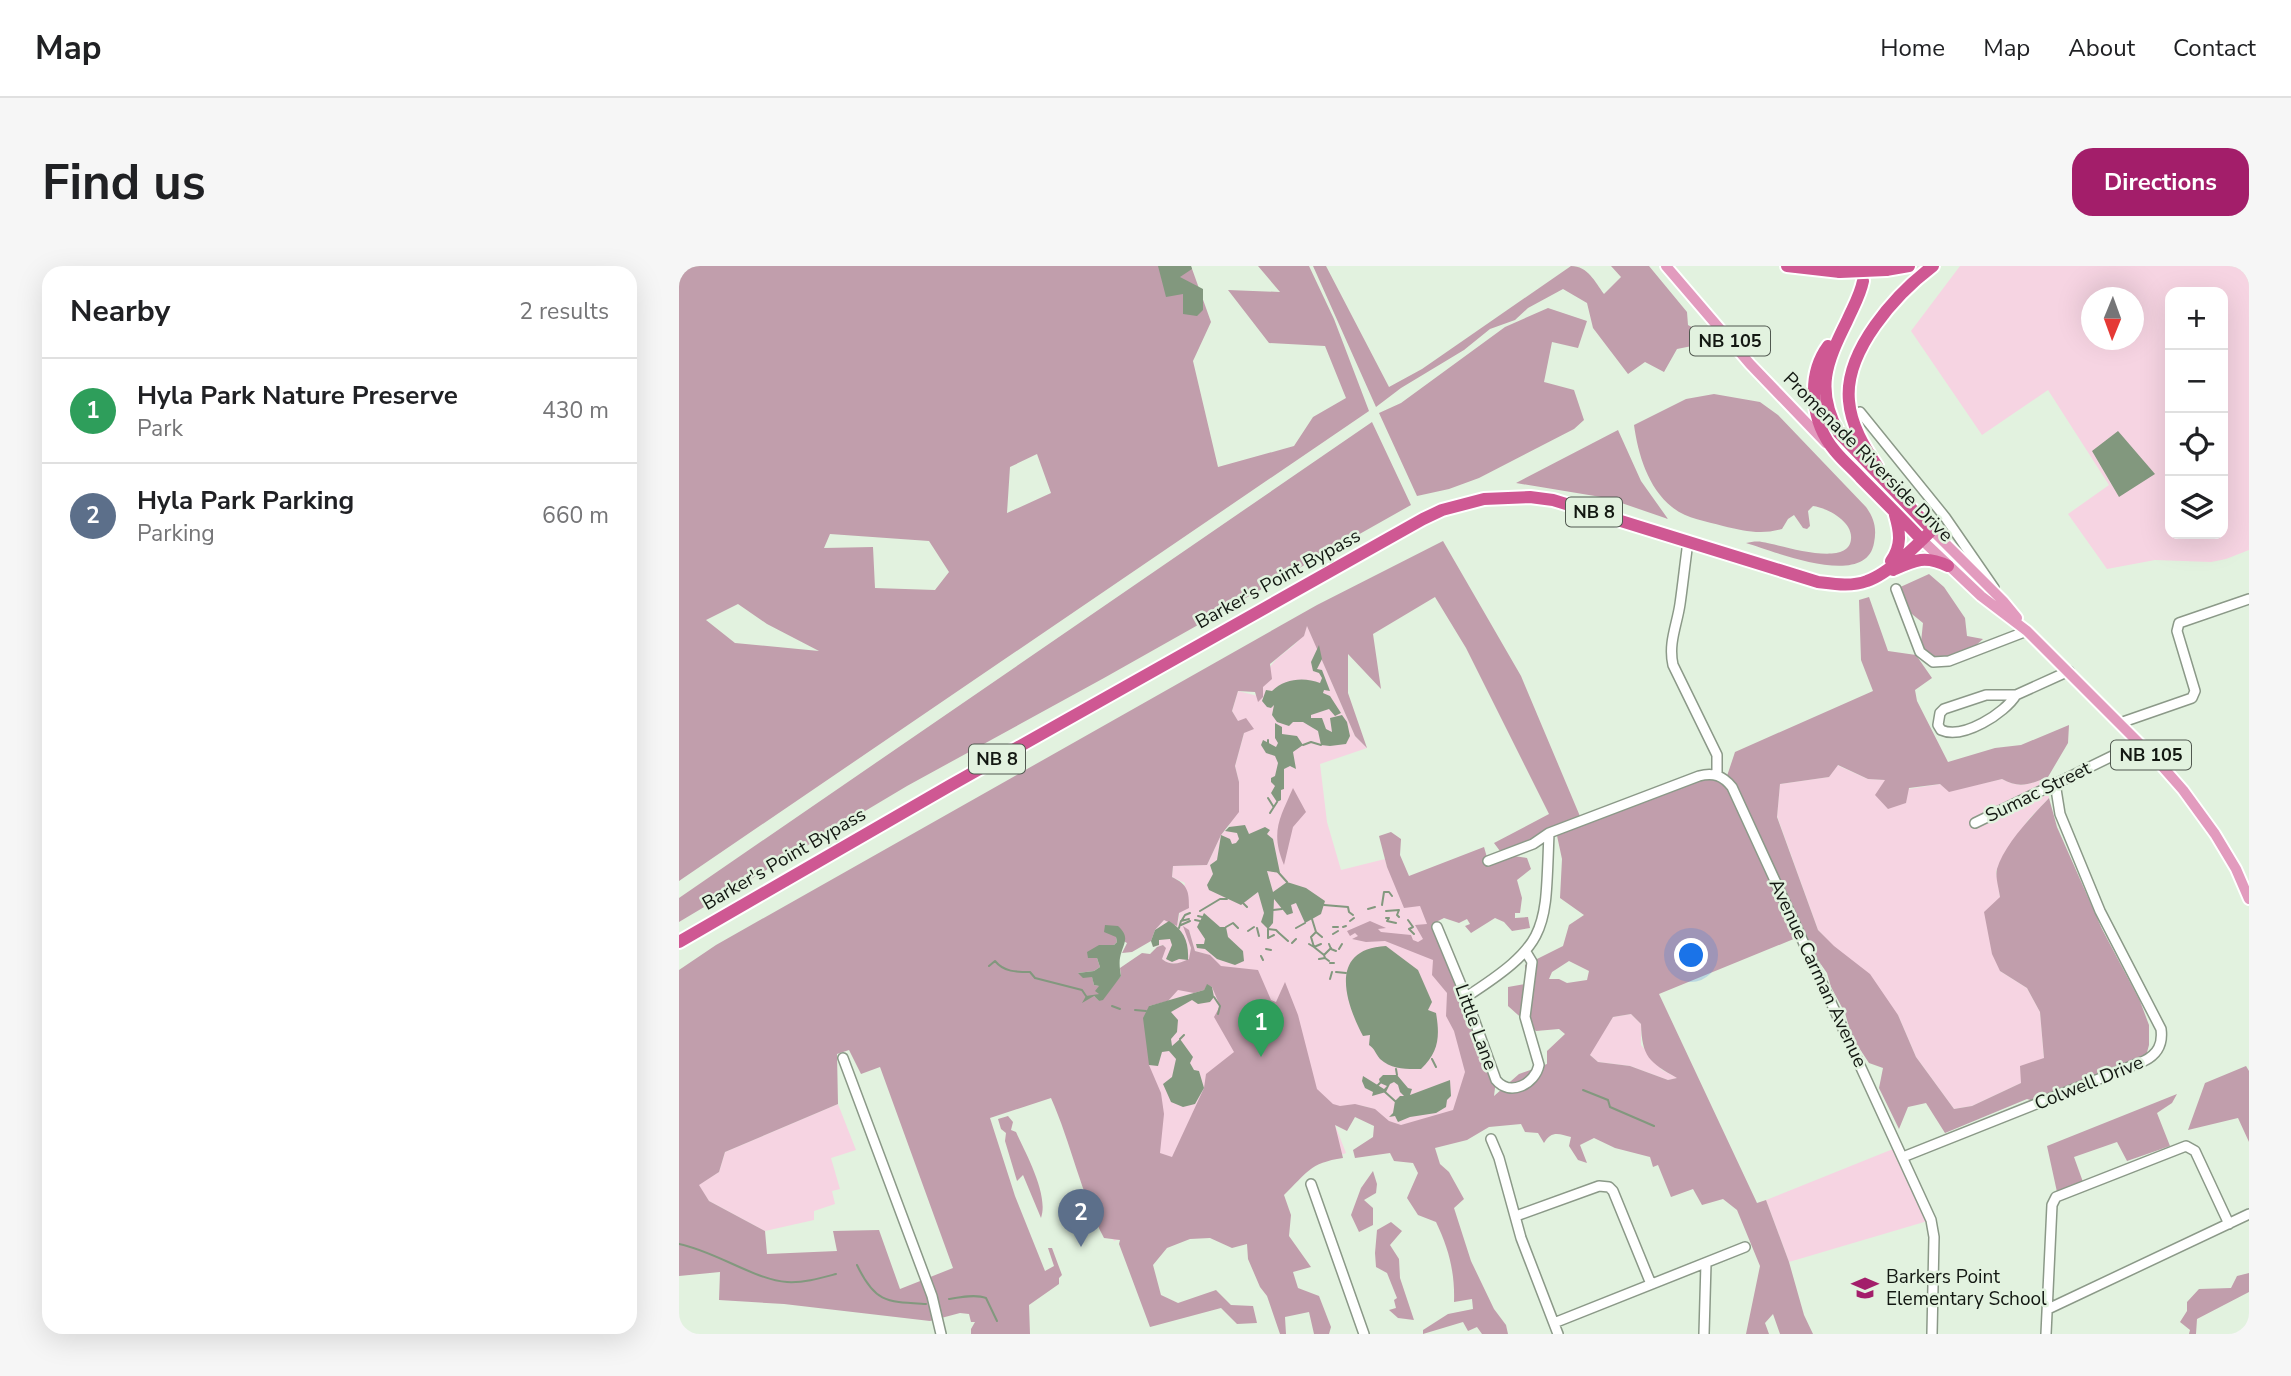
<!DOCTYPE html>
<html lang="en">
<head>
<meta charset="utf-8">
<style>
  body { margin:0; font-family:"Nunito Sans",sans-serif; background:#f6f6f6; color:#202124 }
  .controls { position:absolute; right:21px; top:21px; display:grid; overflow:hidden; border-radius:14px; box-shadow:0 7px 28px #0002 }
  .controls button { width:63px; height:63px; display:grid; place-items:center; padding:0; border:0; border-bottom:2px solid #e0e0e0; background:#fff; color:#202124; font:35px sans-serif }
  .compass { position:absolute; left:1402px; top:21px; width:63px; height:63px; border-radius:50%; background:#fff; box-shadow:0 7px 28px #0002; rotate:181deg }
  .you { position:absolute; left:1013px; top:690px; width:24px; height:24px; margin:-18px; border:5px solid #fff; border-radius:50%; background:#1a73e8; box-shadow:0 0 0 10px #1a73e833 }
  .badge { display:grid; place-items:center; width:46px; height:46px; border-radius:50%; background:#a31e6a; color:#fff; font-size:23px; font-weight:700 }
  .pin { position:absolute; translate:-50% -58px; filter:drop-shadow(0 2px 4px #0008) }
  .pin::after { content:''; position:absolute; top:37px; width:24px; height:21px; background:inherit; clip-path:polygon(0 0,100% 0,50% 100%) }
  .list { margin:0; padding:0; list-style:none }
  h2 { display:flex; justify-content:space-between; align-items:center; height:91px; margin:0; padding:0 28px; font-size:30px }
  h2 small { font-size:23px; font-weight:400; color:#757577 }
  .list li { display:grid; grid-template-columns:46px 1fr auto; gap:21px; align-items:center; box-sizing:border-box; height:105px; padding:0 28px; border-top:2px solid #e0e0e0 }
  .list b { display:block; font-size:26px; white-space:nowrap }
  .list p { margin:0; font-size:23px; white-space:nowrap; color:#757577 }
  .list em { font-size:23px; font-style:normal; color:#757577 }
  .icon { flex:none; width:38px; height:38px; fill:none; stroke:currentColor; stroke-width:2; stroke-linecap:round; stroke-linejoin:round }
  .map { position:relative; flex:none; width:1570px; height:1068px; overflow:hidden; border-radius:21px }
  header { display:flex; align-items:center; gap:42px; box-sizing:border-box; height:98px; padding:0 35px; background:#fff; border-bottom:2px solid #e0e0e0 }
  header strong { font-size:33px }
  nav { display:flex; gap:38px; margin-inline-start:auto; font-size:24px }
  .intro { display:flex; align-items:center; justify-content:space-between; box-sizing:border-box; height:168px; padding:0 42px }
  h1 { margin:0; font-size:49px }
  .button { padding:18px 32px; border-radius:21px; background:#a31e6a; color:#fff; font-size:24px; font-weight:700 }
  main { display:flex; gap:42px; padding:0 42px }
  aside { flex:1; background:#fff; border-radius:21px; box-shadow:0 7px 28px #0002 }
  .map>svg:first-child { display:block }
  .green { fill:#f6d4e2; fill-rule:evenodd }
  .forest { fill:#c19eac; fill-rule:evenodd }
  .water { fill:#82987e }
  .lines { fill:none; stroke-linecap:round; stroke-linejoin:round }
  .stream { stroke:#82987e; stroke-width:2 }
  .minor-casing { stroke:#8b9988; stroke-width:12 }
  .major-casing { stroke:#fff; stroke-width:14 }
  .highway-casing { stroke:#fff; stroke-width:16 }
  .minor { stroke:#fff; stroke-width:9 }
  .major { stroke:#e29bbe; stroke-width:10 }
  .highway { stroke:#cf5893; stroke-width:12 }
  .highway-bridge-casing { stroke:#fff; stroke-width:16; stroke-linecap:butt }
  .highway-bridge { stroke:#cf5893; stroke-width:12 }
  .labels { text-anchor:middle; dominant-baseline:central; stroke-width:5; stroke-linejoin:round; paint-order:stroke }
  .shield { fill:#e2f2df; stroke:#515950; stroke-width:2 }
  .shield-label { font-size:18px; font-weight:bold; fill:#131812 }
  .street-label { font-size:19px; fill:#131812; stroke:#e2f2df }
  .poi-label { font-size:19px; fill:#131812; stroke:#e2f2df; text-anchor:start }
</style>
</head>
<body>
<header>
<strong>Map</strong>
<nav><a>Home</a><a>Map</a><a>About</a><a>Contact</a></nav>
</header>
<div class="intro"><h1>Find us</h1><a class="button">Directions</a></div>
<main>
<aside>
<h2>Nearby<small>2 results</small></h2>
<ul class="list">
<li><span class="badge" style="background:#2e9e5b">1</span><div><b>Hyla Park Nature Preserve</b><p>Park</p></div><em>430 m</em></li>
<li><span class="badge" style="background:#5c6f8a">2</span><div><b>Hyla Park Parking</b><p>Parking</p></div><em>660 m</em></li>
</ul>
</aside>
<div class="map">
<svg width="1570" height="1068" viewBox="0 0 1570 1068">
  <rect width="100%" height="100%" fill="#e2f2df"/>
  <path class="green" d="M1281,0H1570V284L1547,293L1532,296L1476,294L1428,303L1389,248L1430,219L1369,124L1303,169L1232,65ZM1491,26H1544V268H1491ZM1412,32H1454V74H1412Z
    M628,359L676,470L688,482L641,498L648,556L662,604L706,593L708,601L730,610L815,830L718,867C699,839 682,833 651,846L667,887L435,975L351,756L527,688L516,685L510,664L508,666L512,682L511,693C500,697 493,701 483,693L485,679L474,681L472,675L476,664L485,654L499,657L506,617L493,611L494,600L528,599L542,569L550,561L560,516L556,500L565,467L553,445L559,425L583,431C584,384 618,391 628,359Z
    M1158,499L1189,513L1207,514L1230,523L1261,518L1270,525L1323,513C1340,523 1352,518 1369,511L1370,532L1349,554L1317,605L1321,631V705L1348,722L1361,746L1365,792L1342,817L1293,840L1275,843L1237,791L1219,749L1139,664L1098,550L1101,518L1150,511Z
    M952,748L962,758V779L983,804L999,812L989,814L951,800L919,796L910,788L934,751Z
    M159,838L177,884L152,892L161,923L153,925L156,938L135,945V954L86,965L30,935L19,919L40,906L46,886Z
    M1219,881L1252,954L1110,996L1087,934Z"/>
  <path class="forest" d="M0,0H512L532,56L514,95L539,201L615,180L634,151L667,132L646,80L590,77L549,24L601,26L579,0H630L655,53L690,145L0,615ZM358,188L372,227L328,247L331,201ZM151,268L250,275L270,306L256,324L196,322L194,281L145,282ZM59,338L88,358L140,385L56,377L27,354Z
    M634,0H647L710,121L743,103L892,0C909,0 916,16 925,28L942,11L932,0H970L1008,46L1009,59L1020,65L1039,86L1013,80L998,83L985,106L966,96L949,108L914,62L908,37L884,23L849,42L836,54L811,63L785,84L722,122L697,141Z
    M869,42L908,55L899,82L873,76L865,116L895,124L905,154L895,163L800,212L770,223L738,230L700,147L722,137L826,61Z
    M1035,128L1081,136L1099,149L1187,241C1195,252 1198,262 1195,277C1187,324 1095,285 1067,277C1072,276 1078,275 1083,276C1100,278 1170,303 1172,273C1174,256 1149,242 1134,240L1129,245L1131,260L1128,263L1124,262L1115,249L1109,253L1103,263C1082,269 1065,265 1044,260C1027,255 1007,253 993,241C969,222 959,188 955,159L1007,133Z
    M693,156L732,239L425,412L228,520L0,656V632Z
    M939,164L962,215L989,253L928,232L837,217Z
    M764,275L842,410L903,555L1020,510L1047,513L1056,486L1194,425L1182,394L1180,334L1190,331L1209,385L1237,389L1253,412L1236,424L1238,435L1269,496L1316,482L1342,479L1390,459L1389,477L1369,511C1352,518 1340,523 1323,513L1270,526L1261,518L1230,522L1227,537L1209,543L1196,529L1206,514L1189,513L1159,499L1150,511L1101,518L1098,551L1139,664L1155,680L1191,708L1219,749L1237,791L1275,843L1293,840L1342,817L1341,800L1365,792L1361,746L1348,722L1321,705L1313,688L1305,646L1321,631C1320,623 1316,611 1318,603C1325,579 1353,550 1370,532L1378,561L1423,663L1461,735L1470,759V779L1467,790L1355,835L1348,833L1266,867L1247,837L1229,841L1220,863L1200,822L1204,802L1190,797L1173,771L1166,747L1152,721L1148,707L1122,670L980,728L1078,937L1087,934L1110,996L1125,1049L1134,1068H1101L1094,1048L1086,1057L1090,1068H1067L1081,1000L1058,944L1044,933L1023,939L1014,923L992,931L979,899L974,901L971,891L936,882L915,872L901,879L908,897L899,894L890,880L892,871C879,867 872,865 865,877L859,867L846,866L842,858L810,861L788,874L756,882L761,898L770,906L785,933L775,942L792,995L815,1043L827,1059L829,1068H803L798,1061L789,1065L784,1056L744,1068V1064L769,1048L794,1043L793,1033L775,1036C776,1007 770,983 757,956L739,949L728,932L739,907L734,897L715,895L711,887L676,892L674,884L694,871L695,860L676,851L668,865L656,859L664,892C630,897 628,907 605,929L612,949L610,970L632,1001L614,1006L619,1022L640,1030L652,1061L650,1068H635L630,1046L606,1051L607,1068H601L588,1030L581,1021L569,993L568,978L553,982L531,972L511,973L488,982L474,999L482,1029L499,1037L537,1024L552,1039L574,1040L578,1057L558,1058L542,1042L471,1061L440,978L441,974L425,972C402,928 392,877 372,832L311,852L336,930L366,1005L375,1000L369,982H373L383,1009L380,1012V1018L350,1039L351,1068H292V1063L296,1056H292L290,1048L281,1047L251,1055L105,1038L40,1034L41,1006L0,1010V704L37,679L638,339ZM756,331L787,382L870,548L815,577L824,589L809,595L805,581L730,610L721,589L722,573L712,566L700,570L708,601L725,642L741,640L748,658L736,659L744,673L739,676L734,674L732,669L702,666L699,663L707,662L691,655L668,665L671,670L676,667L679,670L673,673L687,676L706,675L754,694L753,709L768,727L767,750L775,765L786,806L774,844L722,859L710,855L696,843L676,838L661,840L654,838L638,823L619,749L606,716L597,736L592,734L579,704L542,700L531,689L516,685L510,664L504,660L512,682L510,693C500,697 493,701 483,693L487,682L484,679L478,681L471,688L463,687L441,702L442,710L420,735L415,730L421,728V720L415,719L413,710L399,707L415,705L421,701L418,692L420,679H435L438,676L437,671L448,677L443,687L453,686L472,675L476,664L485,654L498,660L500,647L510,642C510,625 509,619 493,611L494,600L528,599L542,569L560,546V516L556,500L565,467L575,463L567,452L559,455L553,445L559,425L576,426L579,436L584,431V421L593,413L591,398L625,370L628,360L676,470L688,482L669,427V388L702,423L694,368ZM877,565L883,593L881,632L905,649L890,659L884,680L846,699V718L829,721V740L857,765L880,763L886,768L868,785V798L840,808L815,830L817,814L755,657L765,652L780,657L788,653L791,658L786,660L792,667L816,652L825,656L833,665L851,662L849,651L836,652V647H841L843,632L838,614L852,603L848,592L827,589ZM890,695L910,705L908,714L888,717L880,713H870L873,706ZM528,719L533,721L541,740L535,751L555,786L527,808L525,822L493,891L481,887L485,848L482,827L470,799V740L489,735L499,724L515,727L525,724ZM952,748L962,758C963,791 970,796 998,812L989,814L951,800L919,796L911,789L934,751ZM170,784L182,808L201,801L274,1002L221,1023L200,964L154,965L158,985L88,988L86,965L30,935L20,919L40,906L46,886L159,838L158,788Z
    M1250,308L1265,321L1286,352L1288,370L1304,373L1286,389L1262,397L1241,386L1244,357L1223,340L1217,323Z
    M614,522L627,546L614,561L605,599C591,566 601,552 614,522Z
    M1567,800L1570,805V876L1559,852L1509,864L1526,817Z
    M1498,828L1493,837L1478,847L1491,880L1448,895L1438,876L1395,891L1404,916L1378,926L1368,880Z
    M329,850L334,856L332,864L337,866C347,888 370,929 362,952L344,909L338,915L326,875L327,867L322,863L319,853Z
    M694,905L698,918L697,927L685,934L694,942V959L680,966L672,949L682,922Z
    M712,956L723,965L711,979L720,993L721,1012L735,1054L719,1052L710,1044L717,1042L715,1034L718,1032L708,1007L697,1001L696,987L698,964Z
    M1570,1007V1026L1518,1053L1517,1068H1510L1511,1064L1501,1056L1508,1045V1036L1520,1023L1552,1022L1558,1010Z"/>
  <path class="water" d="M479,0H512L513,3L501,11L524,23V44L518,50L504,48V28L487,31Z
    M1439,165L1476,208L1440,231L1413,185Z
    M640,379L643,393L638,403L643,404L651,425L645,424L644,427L651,430L662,447L656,450L650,443L632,449V452H643L647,463L653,466L651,452L663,449L668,456L671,470L667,478L651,480L642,479L639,465L624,456H614L610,460L598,456L593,449L595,439L592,442L588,441L583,435L587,424L593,425C606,412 626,411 641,417L643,412L640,407L634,405L632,396Z
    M596,457L603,461V468L618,470L624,479L614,486L617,503L611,500L605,503V523L602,524V534L598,536L592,527L596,520L592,516V512L596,510L599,497L596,490L587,487L582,479L584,474L597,481L599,477L596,472Z
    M566,559L570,568L586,561L591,564L588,568L594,573L601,607L588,605L594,626L608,616L627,622L646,635L642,648L626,657L617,637L612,639L614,647L608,649L595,633L594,657L589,663L582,656L585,647L579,626L562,639L530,624L528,619L534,608L531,599L538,594L542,569L551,573L553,578L557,577L560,573L558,567L546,565L550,561Z
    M525,647L541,661H547L549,671L564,685L565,695L556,699L538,693L526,683L518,682L517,678H525L526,673L518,661Z
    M490,655C505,664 510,676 509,694L500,693L493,696L487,693L493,679L491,673L480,674V679L474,681L472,675L476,664Z
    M426,659L439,660C452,672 444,677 441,692C440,697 441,705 442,710L424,734L420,735L415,730L403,737L407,730L420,728L416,725L420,720L415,719L413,711L404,712L399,707L415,705L421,701L418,692H409L408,686L420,679H435L438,676L437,671L425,666Z
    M707,680L739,704L753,736L749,744L757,747C761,770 760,786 742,803C728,803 713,804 701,793C696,787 696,783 690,779L691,769L684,770C665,734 650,683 707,680Z
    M528,718L533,721L535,731L531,736L519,738L513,734L492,746L499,754L498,766L492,773L493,780L501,773L514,791L511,797L515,804L520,805L525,822L516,838L504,841L492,836L484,818L493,811L497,793L490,785L483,786L479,800L470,799L464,752L470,740L525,724Z
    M704,809H718L729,822L733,823L731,829L771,814L772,830L768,834L767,841L757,847L731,851L719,856L716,850L710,851L714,847L716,835L721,830H725L721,826L719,819L715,816L711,818L707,826L693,830L694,826L686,822L683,815L684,810L705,823L708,820L701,817L700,813Z"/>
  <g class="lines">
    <path class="stream" d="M589,474V478
      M624,479L632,476L642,479
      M589,532L594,540
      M591,547L598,536
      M599,606L608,616
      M564,637L568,641
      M645,639L669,641L670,646L674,649
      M703,639L705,626H710L713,630
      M689,643L696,641
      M594,644L603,643
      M521,645L541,633H548
      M707,645L720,644L718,649L720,651
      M519,650L523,651
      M707,652H710L708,655L717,657
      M633,653L637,666L643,671
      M503,654L506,649L511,647
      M516,654L521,655
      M729,654L734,661L730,663L735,668
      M671,655L675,652
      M502,659L511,655
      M547,661L554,657L559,662
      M654,661H659
      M664,661L667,660
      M500,662L502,655L510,653
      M578,662L580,670
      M617,662L626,657
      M569,665L575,661
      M637,666L632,671L635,681L645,689
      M600,667L609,675
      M654,668L659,665
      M595,669L589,672V663L597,664L600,667
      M613,677L617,673
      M630,678L635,681L642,678
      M650,678L652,683L657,685
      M587,683L592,684
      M660,683L663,678
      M582,690L584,694
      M646,692L645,689L652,682
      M640,693L646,692L650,695
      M651,697H655
      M310,700L316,695C325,706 337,706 351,706L356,712L403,724L407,730
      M657,706L667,707
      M651,713L653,706
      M535,731L541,740L539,748
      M433,740L441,743
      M456,744L467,745
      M501,773L505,769
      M753,793L757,801
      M717,803L718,809
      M698,820L701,817
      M904,824L929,834L931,841L975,860
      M706,826L716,835
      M0,978C36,985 76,1014 108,1016C125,1017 142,1012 157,1008
      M178,999C196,1037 208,1036 247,1038
      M270,1033C281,1031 297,1028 307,1032L318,1055"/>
    <g class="minor-casing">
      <path id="minor" d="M1181,146L1266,251L1315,322
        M1009,276C1006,297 1004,317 1001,338C998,359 989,377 994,399L1038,489V509
        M1217,323L1241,386L1254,396L1270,395L1348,365
        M1337,429C1326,447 1284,474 1262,464L1259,459L1261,447L1265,443L1307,429H1337L1390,405
        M1441,457L1513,432L1516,425L1498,365L1500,357L1570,333
        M1296,557L1460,477
        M809,595L854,578L870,567L1020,510C1035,506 1044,510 1053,521L1252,954L1255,971L1253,1068
        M758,661L787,731L817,814C831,831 856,818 860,799L846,751L853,696L847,686
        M787,731C872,676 866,665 870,567
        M164,792L253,1030L262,1068
        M812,873L820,892L842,972L879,1068
        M1224,891L1465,795C1479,788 1484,778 1482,763L1421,645L1381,548L1376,517
        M632,918L685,1068
        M837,950L920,920L930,921L934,925L972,1018
        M1369,1043L1570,948
        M875,1057L1066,981
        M1025,1068L1027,997
        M1367,1068L1373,939L1377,931L1507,880L1516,885L1550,958"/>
    </g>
    <g class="major-casing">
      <path id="major" d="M987,0L1071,98L1147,177
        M1253,264L1324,335L1338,352
        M1243,274L1302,330L1348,365L1482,499L1504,524L1536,568L1557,603L1570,633"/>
    </g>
    <g class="highway-casing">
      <path id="highway" d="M1108,0L1161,6
        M1207,4L1230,0
        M1149,80C1127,110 1132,157 1156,185C1164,195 1174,203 1182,212C1203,233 1223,253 1243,274
        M1198,200C1185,181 1172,159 1170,135C1165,85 1217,28 1254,0
        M1212,295C1223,280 1221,266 1216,249
        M1214,304C1236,294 1246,289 1269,300
        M0,676L272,519L744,253L763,244L805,233L851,231L874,234L1139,316C1155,318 1172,321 1188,315C1209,308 1237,280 1253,264L1160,167C1136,124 1147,97 1168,55C1174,41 1181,30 1184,15"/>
    </g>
    <use href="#minor" class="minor"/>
    <use href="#major" class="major"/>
    <use href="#highway" class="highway"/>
    <g class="highway-bridge-casing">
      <path id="highway-bridge" d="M1161,6L1207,4"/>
    </g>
    <use href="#highway-bridge" class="highway-bridge"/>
  </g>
  <defs>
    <g id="school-bare" transform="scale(2.1)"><path d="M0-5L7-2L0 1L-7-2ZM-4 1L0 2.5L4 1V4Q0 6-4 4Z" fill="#a31e6a" stroke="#e2f2df" stroke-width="2.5" paint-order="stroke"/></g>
  </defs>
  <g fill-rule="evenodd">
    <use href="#school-bare" x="1186" y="1022"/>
  </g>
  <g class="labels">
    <g class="shield">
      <rect x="1011" y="60.5" width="80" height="29" rx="5"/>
      <rect x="887" y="231.5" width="56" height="29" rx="5"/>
      <rect x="1432" y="474.5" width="80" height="29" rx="5"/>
      <rect x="290" y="478.5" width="56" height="29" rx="5"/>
    </g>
    <g class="shield-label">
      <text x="1051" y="75">NB 105</text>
      <text x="915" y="246">NB 8</text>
      <text x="1472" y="489">NB 105</text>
      <text x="318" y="493">NB 8</text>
    </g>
    <g class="street-label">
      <text transform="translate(1189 191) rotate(45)">Promenade Riverside Drive</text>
      <text transform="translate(599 313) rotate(-29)">Barker's Point Bypass</text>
      <text transform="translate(1359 526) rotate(-26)">Sumac Street</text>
      <text transform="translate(105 593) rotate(-30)">Barker's Point Bypass</text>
      <text transform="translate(1139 707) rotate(65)">Avenue Carman Avenue</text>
      <text transform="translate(797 761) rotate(70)">Little Lane</text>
      <text transform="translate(1410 817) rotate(-22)">Colwell Drive</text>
    </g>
    <g class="poi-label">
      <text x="1207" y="1011">Barkers Point<tspan x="1207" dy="22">Elementary School</tspan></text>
    </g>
  </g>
</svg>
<div class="controls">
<button>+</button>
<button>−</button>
<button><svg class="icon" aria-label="locate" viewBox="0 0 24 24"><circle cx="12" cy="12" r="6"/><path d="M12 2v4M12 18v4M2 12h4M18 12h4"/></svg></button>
<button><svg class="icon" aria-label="layers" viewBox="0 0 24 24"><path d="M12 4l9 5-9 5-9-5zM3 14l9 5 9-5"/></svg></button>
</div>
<svg class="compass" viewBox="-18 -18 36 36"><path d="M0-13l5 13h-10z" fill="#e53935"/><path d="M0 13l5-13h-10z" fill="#757577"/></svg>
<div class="you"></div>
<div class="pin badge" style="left:582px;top:791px;background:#2e9e5b">1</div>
<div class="pin badge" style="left:402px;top:981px;background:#5c6f8a">2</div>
</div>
</main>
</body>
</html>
